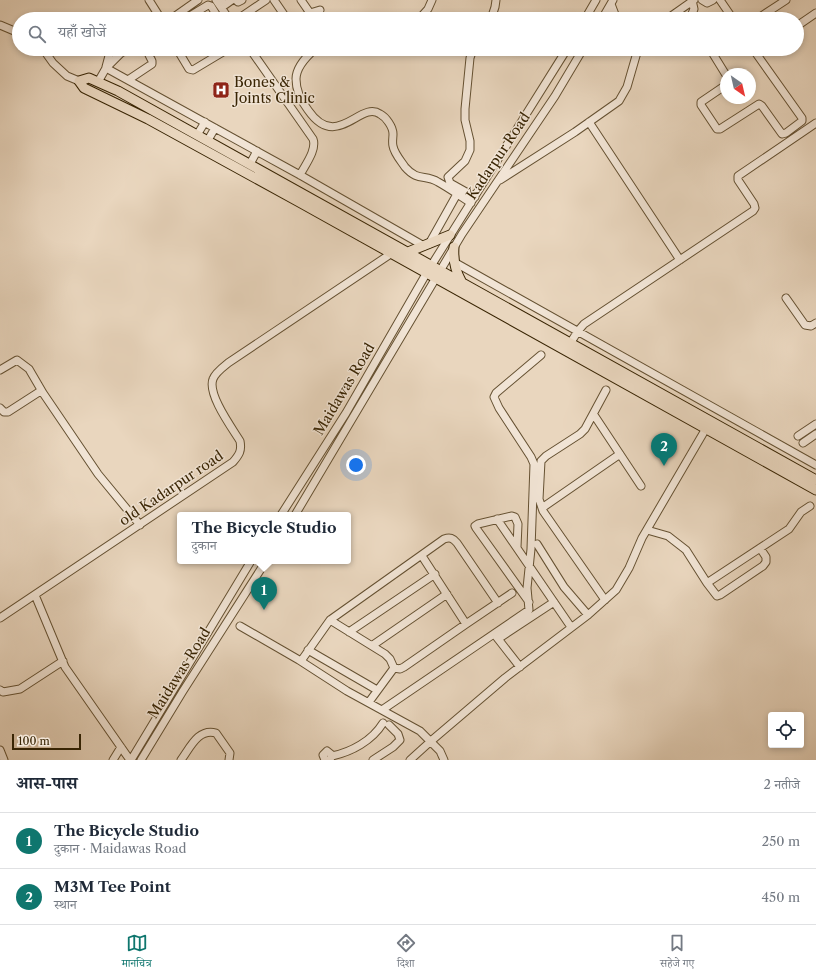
<!DOCTYPE html>
<html lang="hi">
<head>
<meta charset="utf-8">
<style>
  body { margin:0; font-family:"Libre Caslon Text","Noto Serif Devanagari",serif; background:#f6f6f7; color:#1f2937 }
  .controls { position:absolute; right:12px; bottom:12px; display:grid; overflow:hidden; border-radius:4px; box-shadow:0 2px 6px #0003 }
  .controls button { width:36px; height:36px; display:grid; place-items:center; padding:0; border:0; border-bottom:1px solid #e0e1e3; background:#fff; color:#1f2937; font:20px sans-serif }
  .compass { position:absolute; left:720px; top:68px; width:36px; height:36px; border-radius:50%; background:#fff; box-shadow:0 2px 6px #0003; rotate:146deg }
  .scale { position:absolute; left:12px; bottom:10px; width:69px; box-sizing:border-box; padding-left:4px; border:2px solid #392504; border-top:0; font-size:11px; line-height:14px; white-space:nowrap; color:#392504; -webkit-text-stroke:3px #f1e4d5; paint-order:stroke }
  .you { position:absolute; left:356px; top:465px; width:14px; height:14px; margin:-10px; border:3px solid #fff; border-radius:50%; background:#1a73e8; box-shadow:0 0 0 6px #1a73e833 }
  .badge { display:grid; place-items:center; width:26px; height:26px; border-radius:50%; background:#0f766e; color:#fff; font-size:13px; font-weight:700 }
  .pin { position:absolute; translate:-50% -33px; filter:drop-shadow(0 1px 2px #0008) }
  .pin::after { content:''; position:absolute; top:21px; width:14px; height:12px; background:inherit; clip-path:polygon(0 0,100% 0,50% 100%) }
  .popup { position:absolute; left:177px; top:512px; width:174px; height:52px; box-sizing:border-box; display:grid; place-content:center; border-radius:4px; background:#fff; filter:drop-shadow(0 1px 3px #0005); font-size:13px; white-space:nowrap; color:#747a83 }
  .popup b { font-size:15px; color:#1f2937 }
  .popup::after { content:''; position:absolute; left:50%; top:100%; margin-left:-8px; border:8px solid transparent; border-top-color:#fff }
  .list { margin:0; padding:0; list-style:none }
  h2 { display:flex; justify-content:space-between; align-items:center; height:52px; margin:0; padding:0 16px; font-size:17px }
  h2 small { font-size:13px; font-weight:400; color:#747a83 }
  .list li { display:grid; grid-template-columns:26px 1fr auto; gap:12px; align-items:center; box-sizing:border-box; height:56px; padding:0 16px; border-top:1px solid #e0e1e3 }
  .list b { display:block; font-size:15px; white-space:nowrap }
  .list p { margin:0; font-size:13px; white-space:nowrap; color:#747a83 }
  .list em { font-size:13px; font-style:normal; color:#747a83 }
  .icon { flex:none; width:22px; height:22px; fill:none; stroke:currentColor; stroke-width:2; stroke-linecap:round; stroke-linejoin:round }
  .map { position:relative; flex:none; width:816px; height:760px; overflow:hidden }
  .search { position:absolute; background:#fff; box-shadow:0 2px 6px #0003; left:12px; right:12px; top:12px; height:44px; display:flex; align-items:center; gap:10px; box-sizing:border-box; padding:0 14px; border-radius:22px; color:#747a83; font-size:15px }
  .sheet { height:164px; background:#fff }
  nav { display:flex; justify-content:space-around; align-items:center; box-sizing:border-box; height:56px; border-top:1px solid #e0e1e3; background:#fff; font-size:11px; color:#747a83 }
  nav a { display:grid; justify-items:center; gap:2px }
  nav .on { color:#0f766e }
  .map>svg:first-child { display:block }
  .lines { fill:none; stroke-linecap:round; stroke-linejoin:round }
  .minor-casing { stroke:#655132; stroke-width:9 }
  .major-casing { stroke:#392504; stroke-width:11 }
  .minor { stroke:#f1e4d5; stroke-width:7 }
  .major { stroke:#e9d6be; stroke-width:9 }
  .labels { text-anchor:middle; dominant-baseline:central; stroke-width:3; stroke-linejoin:round; paint-order:stroke }
  .poi-label { font-size:14px; fill:#392504; stroke:#f1e4d5; text-anchor:start }
  .street-label { font-size:14px; fill:#392504; stroke:#f1e4d5 }
</style>
</head>
<body>
<div class="map">
<svg width="816" height="760" viewBox="0 0 816 760">
  <rect width="100%" height="100%" fill="#e9d6be"/>
  <filter id="stains"><feTurbulence type="fractalNoise" baseFrequency=".005" numOctaves="4"/><feColorMatrix values="0 0 0 0 .2 0 0 0 0 .09 0 0 0 0 .02 0 0 0 .5 -.17"/></filter>
  <radialGradient id="worn" r=".72"><stop offset=".6" stop-color="#630" stop-opacity="0"/><stop offset="1" stop-color="#630" stop-opacity=".3"/></radialGradient>
  <g class="lines">
    <g class="minor-casing">
      <path id="minor" d="M149,0L161,19
        M216,0L229,19
        M221,0L225,5L232,0
        M236,0L238,2L242,0
        M274,0L287,19
        M301,0L310,13L320,10
        M692,0L694,9L691,16L692,19
        M702,0L707,3L713,0
        M720,0L733,19
        M611,4L616,17L615,19
        M171,19L198,0
        M185,19L208,5L211,6L219,19
        M238,19L266,0
        M300,19L310,13
        M419,19L428,9L432,0
        M491,19L495,7L496,0
        M585,19L596,0
        M602,19L613,0
        M667,19L694,0
        M757,19L786,0
        M0,25L19,33
        M797,26L816,13
        M43,49L53,63L67,76L79,81
        M177,49L189,69L193,70L228,49
        M250,49L313,139C317,150 305,165 300,175
        M315,49C307,56 296,67 296,79C296,90 301,101 308,110C337,152 360,100 380,114C386,117 393,127 393,134C393,138 392,142 393,146C394,153 401,161 405,167C418,182 425,174 438,182C449,188 460,196 471,203
        M473,49L470,58L465,109V120L470,141V150L465,161L448,177L450,183L475,197
        M710,49L726,75
        M757,54L764,49
        M106,67L110,52L113,49
        M106,68L121,53L128,49
        M128,80L152,64V61L149,55L157,49
        M98,82L106,68L300,175L424,246
        M726,85L701,102V105L717,129H720L759,104L762,106L782,134L786,133L802,121V118L753,49
        M589,122L680,260
        M197,135L205,122
        M208,140L215,128
        M250,164L257,151
        M500,180L575,132L619,101L627,87L638,49
        M429,244L457,194
        M454,262L816,465
        M786,298L805,325L811,326L816,323
        M571,342L578,331L584,324L753,211L755,208L754,204L738,180V176L816,123
        M0,370L17,360L29,369L43,393
        M0,408L4,412H8L39,392L43,393L98,474L140,525
        M594,415L641,486
        M798,436L816,424
        M803,443L816,434
        M542,508L620,454
        M281,515L346,413L426,274L567,49
        M295,515L462,234L555,96L583,49
        M497,519L571,627
        M647,530L668,536L686,550L707,583L789,529L801,512L810,506
        M537,544L564,587L588,615
        M517,547L518,524L515,517L512,516L478,524L475,526L476,528L529,602
        M422,556L466,624
        M707,583L717,596L720,595L763,566L766,562V557L760,548
        M35,595L65,667L130,760
        M605,600L543,511L539,499L541,461L546,456L580,434L585,429L606,390
        M0,618L233,462C239,455 242,451 240,441C232,428 207,394 213,379C215,373 223,367 228,363L395,251
        M330,620L385,654L390,659L394,668
        M240,626L299,660L347,691L420,731L440,751L444,760
        M349,632L435,574
        M495,635L520,667
        M498,639L554,602
        M373,645L447,594
        M308,650L377,690
        M301,661L330,620L444,539C450,537 453,538 457,543L498,603
        M394,668L400,669L404,667L466,624L512,593
        M0,690L3,692L20,689L63,661
        M369,702L394,668
        M382,710L529,610L527,588L531,549L534,464L531,457L499,408L494,397L496,393L541,355
        M0,750L4,760
        M332,756C351,752 372,741 383,723
        M113,760L121,747
        M131,760L251,561
        M141,760L183,691L266,561
        M181,760C190,748 198,728 216,733L230,753L229,760
        M325,760L323,755L327,751L332,755L330,760
        M373,760L393,747L400,740L398,734L389,725
        M410,760L431,741L505,678L588,615L616,590L629,568L642,538L708,425"/>
    </g>
    <g class="major-casing">
      <path id="major" d="M454,247C453,260 455,270 461,281
        M408,252L450,235
        M816,480L118,91L89,78L79,81L84,88L148,119L301,203L816,490"/>
    </g>
    <use href="#minor" class="minor"/>
    <use href="#major" class="major"/>
  </g>
  <defs>
    <g id="hospital-square" transform="scale(0.9)"><rect x="-9" y="-9" width="18" height="18" rx="4" fill="#8f2418" stroke="#f1e4d5"/><path d="M-5-5h3v3.5h4V-5h3V5h-3V1.5h-4V5h-3Z" fill="#fff"/></g>
  </defs>
  <g fill-rule="evenodd">
    <use href="#hospital-square" x="221" y="90"/>
  </g>
  <g class="labels">
    <g class="poi-label">
      <text x="234" y="82">Bones &amp;<tspan x="234" dy="16">Joints Clinic</tspan></text>
    </g>
    <g class="street-label">
      <text transform="translate(498 156) rotate(-56)">Kadarpur Road</text>
      <text transform="translate(344 389) rotate(-59)">Maidawas Road</text>
      <text transform="translate(171 488) rotate(-34)">old Kadarpur road</text>
      <text transform="translate(179 673) rotate(-58)">Maidawas Road</text>
    </g>
  </g>
  <rect width="100%" height="100%" filter="url(#stains)"/>
  <rect width="100%" height="100%" fill="url(#worn)"/>
</svg>
<div class="controls">
<button><svg class="icon" aria-label="locate" viewBox="0 0 24 24"><circle cx="12" cy="12" r="6"/><path d="M12 2v4M12 18v4M2 12h4M18 12h4"/></svg></button>
</div>
<svg class="compass" viewBox="-18 -18 36 36"><path d="M0-13l5 13h-10z" fill="#e53935"/><path d="M0 13l5-13h-10z" fill="#747a83"/></svg>
<div class="scale">100 m</div>
<div class="you"></div>
<div class="pin badge" style="left:264px;top:610px">1</div>
<div class="popup"><b>The Bicycle Studio</b>दुकान</div>
<div class="pin badge" style="left:664px;top:466px">2</div>
<div class="search"><svg class="icon" aria-label="search" viewBox="0 0 24 24"><circle cx="10" cy="10" r="6"/><path d="M15 15l6 6"/></svg>यहाँ खोजें</div>
</div>
<section class="sheet">
<h2>आस-पास<small>2 नतीजे</small></h2>
<ul class="list">
<li><span class="badge">1</span><div><b>The Bicycle Studio</b><p>दुकान · Maidawas Road</p></div><em>250 m</em></li>
<li><span class="badge">2</span><div><b>M3M Tee Point</b><p>स्थान</p></div><em>450 m</em></li>
</ul>
</section>
<nav>
<a class="on"><svg class="icon" aria-label="map" viewBox="0 0 24 24"><path d="M3 6l6-2 6 2 6-2v14l-6 2-6-2-6 2zM9 4v14M15 6v14"/></svg>मानचित्र</a>
<a><svg class="icon" aria-label="directions" viewBox="0 0 24 24"><path d="M12 3l9 9-9 9-9-9zM9 14v-3h6M13 9l2 2-2 2"/></svg>दिशा</a>
<a><svg class="icon" aria-label="saved" viewBox="0 0 24 24"><path d="M7 4h10v16l-5-4-5 4z"/></svg>सहेजे गए</a>
</nav>
</body>
</html>
